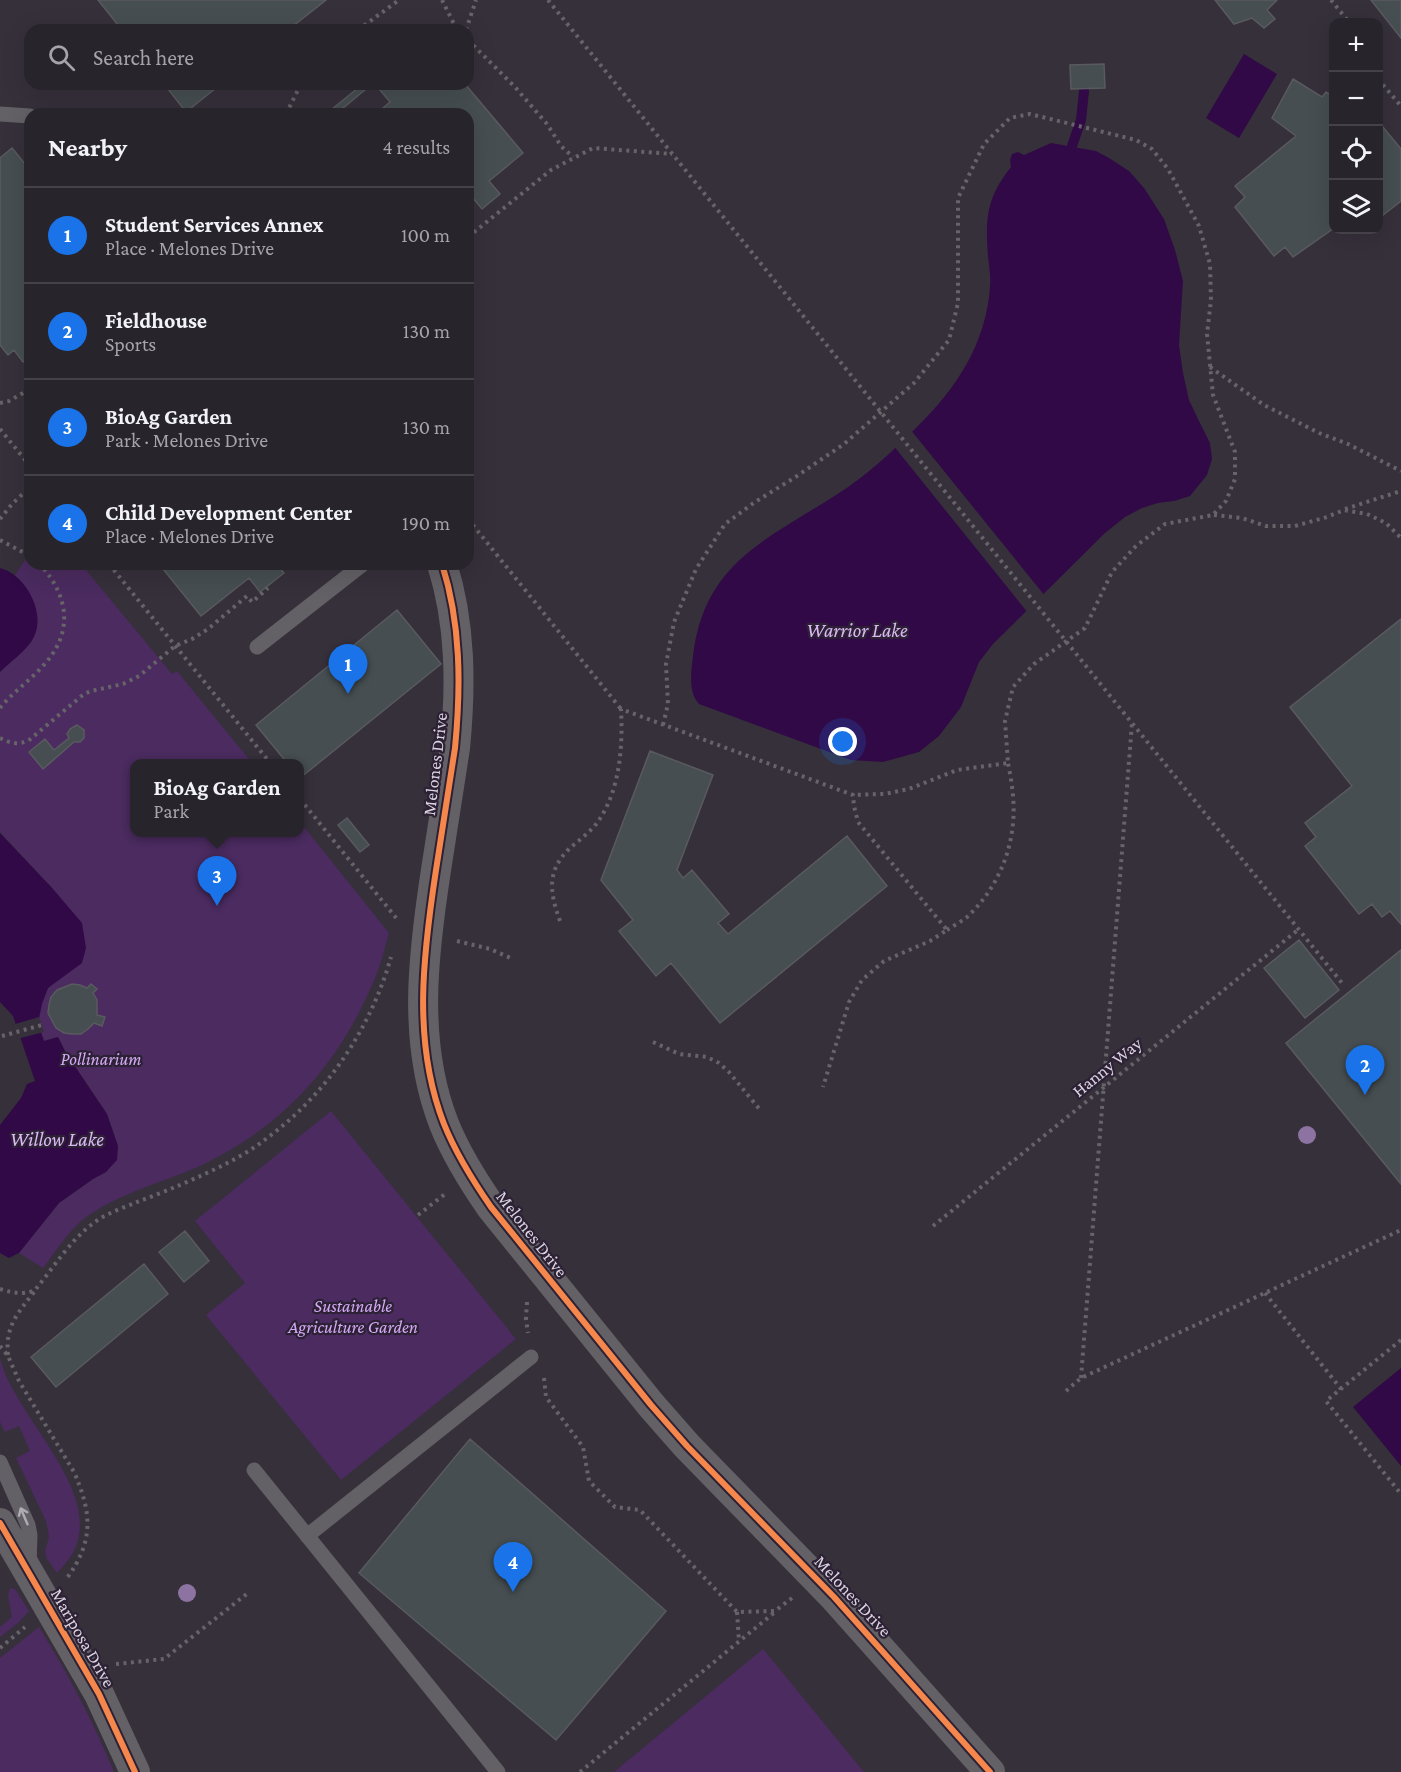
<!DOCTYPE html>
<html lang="en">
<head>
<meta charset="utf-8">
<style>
  body { margin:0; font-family:"Crimson Pro",serif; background:#343038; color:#f1f3f6 }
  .controls { position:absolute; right:18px; top:18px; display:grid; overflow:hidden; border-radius:12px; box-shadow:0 6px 24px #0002 }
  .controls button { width:54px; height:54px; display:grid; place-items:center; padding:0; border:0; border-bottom:2px solid #444148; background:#28242c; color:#f1f3f6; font:30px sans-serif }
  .you { position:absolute; left:843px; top:742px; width:21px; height:21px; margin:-15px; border:4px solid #fff; border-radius:50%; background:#1a73e8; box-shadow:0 0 0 9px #1a73e833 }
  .badge { display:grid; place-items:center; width:39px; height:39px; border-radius:50%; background:#1a73e8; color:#fff; font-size:20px; font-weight:700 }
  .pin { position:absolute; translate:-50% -50px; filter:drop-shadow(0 2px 3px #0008) }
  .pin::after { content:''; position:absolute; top:32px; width:21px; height:18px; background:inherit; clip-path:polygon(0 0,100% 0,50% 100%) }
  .popup { position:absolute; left:130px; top:759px; width:174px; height:78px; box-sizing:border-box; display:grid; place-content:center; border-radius:12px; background:#28242c; filter:drop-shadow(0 2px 4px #0005); font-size:20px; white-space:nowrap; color:#a5a4a9 }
  .popup b { font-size:22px; color:#f1f3f6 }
  .popup::after { content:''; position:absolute; left:50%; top:100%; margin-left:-12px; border:12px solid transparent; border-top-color:#28242c }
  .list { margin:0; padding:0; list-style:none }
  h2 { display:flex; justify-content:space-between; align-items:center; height:78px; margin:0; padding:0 24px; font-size:26px }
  h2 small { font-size:20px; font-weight:400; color:#a5a4a9 }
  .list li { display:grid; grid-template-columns:39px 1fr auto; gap:18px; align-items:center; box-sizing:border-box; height:96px; padding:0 24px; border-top:2px solid #444148 }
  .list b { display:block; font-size:22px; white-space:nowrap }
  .list p { margin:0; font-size:20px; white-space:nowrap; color:#a5a4a9 }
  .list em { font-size:20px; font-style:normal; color:#a5a4a9 }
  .icon { flex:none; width:33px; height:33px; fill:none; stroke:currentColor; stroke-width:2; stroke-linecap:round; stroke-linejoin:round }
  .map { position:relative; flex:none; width:1401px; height:1772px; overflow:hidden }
  .search { position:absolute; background:#28242c; box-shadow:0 6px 24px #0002; left:24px; top:24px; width:450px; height:66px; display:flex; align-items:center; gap:15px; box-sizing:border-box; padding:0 21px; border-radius:18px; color:#a5a4a9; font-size:22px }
  .panel { position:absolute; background:#28242c; box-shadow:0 6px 24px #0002; left:24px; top:108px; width:450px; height:462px; border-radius:18px }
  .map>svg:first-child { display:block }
  .green { fill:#4b2b60 }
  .water { fill:#310946 }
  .pier { fill:#36303b }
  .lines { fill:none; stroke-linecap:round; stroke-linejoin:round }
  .stream { stroke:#310946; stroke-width:10 }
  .building { fill:#464e51; stroke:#595a5f; stroke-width:1.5 }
  .path { stroke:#666369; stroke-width:4; stroke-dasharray:3 4.5; stroke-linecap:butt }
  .lane { stroke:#646166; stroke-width:15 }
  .street { stroke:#646166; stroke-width:30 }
  .cycleway-casing { stroke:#2d2135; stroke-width:10 }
  .cycleway { stroke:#f5874c; stroke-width:6 }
  .tree { fill:#8d73a2 }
  .oneway { stroke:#b1abb5 }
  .labels { text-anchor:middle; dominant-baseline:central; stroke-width:4.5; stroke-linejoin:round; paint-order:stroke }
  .street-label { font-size:18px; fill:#dad3e0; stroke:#2d2135 }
  .park-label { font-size:18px; font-style:italic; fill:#d5aaf6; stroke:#2d2135 }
  .water-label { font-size:20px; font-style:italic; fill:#dbbaf4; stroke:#2d2135 }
</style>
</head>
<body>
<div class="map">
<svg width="1401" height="1772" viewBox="0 0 1401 1772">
  <rect width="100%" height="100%" fill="#36303b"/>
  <path class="green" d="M30,553V564H81L172,674L177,671L252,763L134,764V832H300V822L389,933C384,950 380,969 372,985C337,1066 283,1126 204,1164C164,1183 115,1193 80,1222C66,1235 55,1252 43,1268L19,1253L59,1203L93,1179L106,1172L118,1146L107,1114L66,1053L58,1037L44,1041C37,1024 37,1006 47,990C53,980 73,969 82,963L53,889L0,832V672L32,641L25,586L15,575Z
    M331,1111L516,1339L341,1480L206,1315L245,1283L195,1221Z
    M0,1358C13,1414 99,1486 76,1546C72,1557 64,1565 57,1573L47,1559L45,1552L49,1537L46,1521L16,1458L30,1451L19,1426L5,1432L0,1422Z
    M10,1588L15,1589L29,1611L18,1623L0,1637V1627L12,1617L8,1596Z
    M39,1627C68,1674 93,1721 114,1772H0V1658Z
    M763,1649L864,1772H614Z"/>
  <path class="water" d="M1244,54L1277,74L1239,138L1206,118Z
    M1051,143L1096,151L1109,158L1129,171L1144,188L1164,219L1175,250L1183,281L1179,345L1183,373L1189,400L1199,421L1210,443L1212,459L1207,475L1190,496L1174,501L1158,503L1142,508L1125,517L1105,533L993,644L979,662L961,707L939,736L919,752L883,762L851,760L699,704C688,692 691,672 693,656C704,563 766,540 836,495C865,477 892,452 916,428C956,389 986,344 990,287C991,277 989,266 988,256C985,218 987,197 1011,167L1010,160L1012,154L1018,152L1024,155Z
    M0,568C27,575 49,617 31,642C23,653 10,662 0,672Z
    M0,833L53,889L82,923L86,948L82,963L48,988L42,1004L38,1023L44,1041L58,1037L66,1053L107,1114L118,1146L117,1160L106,1172L93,1179L59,1203L19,1253L9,1258L0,1253V1125L21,1098L27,1084L35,1081L13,1016L0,1002Z
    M1401,1368V1466L1353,1407Z"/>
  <path class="pier" d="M910,429L1045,596L1028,613L893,445Z
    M39,1017L44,1032L17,1039L12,1025Z"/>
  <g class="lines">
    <path class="stream" d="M1072,146L1081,120L1084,91"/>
  </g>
  <path class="building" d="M98,0H326L288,30H122Z
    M1215,0H1277L1267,10L1275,19L1264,28L1252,18L1234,24Z
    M1371,0H1401V38Z
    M1104,64L1105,88L1071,89L1070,65Z
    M1293,79L1322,97L1326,92L1334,97V228L1293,257L1285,247L1274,256L1235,207L1245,197L1235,186L1296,136L1272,118Z
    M164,84H221L186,112Z
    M363,84H372L342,109L355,114H326Z
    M375,84H465L523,153L489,181L500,194L482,209L473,198L468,202V114H376L390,102Z
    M1378,121L1401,149V201L1378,219Z
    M12,148L30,170V356L23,362L14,350L8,355L0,345V158Z
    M159,564H276L284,573L260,592L249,578L201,616Z
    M397,610L441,664L300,778V764H288L256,725Z
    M1401,619V924L1390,911L1382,917L1372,904L1359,914L1305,846L1316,837L1305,823L1352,786L1290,707Z
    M77,725L84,730V738L80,742H74L43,769L29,752L45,739L54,750L69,738L67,734L70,729Z
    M650,751L713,775L677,870L683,878L692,870L729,914L718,923L728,934L847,836L887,886L720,1023L671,963L656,976L619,931L633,920L601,880Z
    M347,818L369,845L360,852L338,825Z
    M1299,940L1339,990L1305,1018L1264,968Z
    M1401,950V1184L1286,1043Z
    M72,984L80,985L87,988L91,984L97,989L93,993L97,1000V1015L105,1017L102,1026L94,1023L88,1029L81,1034H72L64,1033L56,1028L48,1013L49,1005L51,997L57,990Z
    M185,1231L209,1261L184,1282L159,1252Z
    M144,1264L168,1294L56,1387L31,1357Z
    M470,1439L666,1611L556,1740L359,1573Z"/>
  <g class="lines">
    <path class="path" d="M442,0L457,30
      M548,0L1342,983
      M1331,0L1349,22
      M358,30L399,0
      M466,30L476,0
      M468,40L515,87L547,124L561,146L573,157
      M1378,79L1401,106
      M286,114L301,84
      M468,237L551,170L593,148L672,154
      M1210,367L1264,405L1319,433L1348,444L1401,471
      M0,403L9,401L30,389
      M0,429L30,466
      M1345,509L1401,491
      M1214,515L1242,518L1266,526H1295L1327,517L1344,510L1367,514L1386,523L1401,538
      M0,519L12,504L30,487
      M468,519L621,709
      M0,540L30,556
      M109,564L271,764
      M0,708C12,693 28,682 41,668C74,634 70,598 40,564
      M663,725L668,704L666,664L674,622L696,569L725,524L755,502L794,478L844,444L914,383L949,340L958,303V198L984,144L1010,118L1030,114L1136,140L1152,149L1168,169L1199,226L1210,264L1211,300L1207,334L1213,395L1235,452V479L1226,501L1213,515L1165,524L1136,546L1112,572L1085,628L1034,664L1013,687L1005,721L1008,763L957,770L909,789L884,794L853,795
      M0,738C10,743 17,745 28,741L84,694L91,691L123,684L139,676L175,646L192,639L208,629L247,596L252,602L268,588
      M300,799L397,919
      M560,921C550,893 546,872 569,849C579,840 591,832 599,820C620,789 623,746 621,709L853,795L854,806L858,822L947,930L930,941L884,961L862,980L849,1002L823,1087
      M947,930C953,926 961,922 967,917C993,893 1010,859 1013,823C1015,803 1012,783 1008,763
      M457,941L490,949L513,959
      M2,1036L42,1025
      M653,1042L679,1054L707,1057L719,1063L729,1072L761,1111
      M418,1215L445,1194
      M933,1226L1299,929
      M0,1289C12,1293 23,1295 35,1290C54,1267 71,1239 95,1222C107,1213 123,1208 137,1202C156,1195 176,1187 196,1178C220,1167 246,1155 267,1138C327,1094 371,1028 391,957
      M1265,1293L1341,1389
      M527,1302L526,1319L528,1333
      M1401,1340L1326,1401L1401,1494
      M0,1346L8,1356L19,1381L74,1472C92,1513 94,1541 67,1578
      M8,1355C5,1326 18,1313 34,1292
      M544,1378L546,1397L583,1447L589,1481L615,1507L640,1510L737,1612L775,1611L792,1598
      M1081,1378L1132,723
      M1066,1391L1081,1378L1401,1230
      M737,1612L739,1641
      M0,1648L25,1627
      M116,1664L164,1659L248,1593
      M580,1772L775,1612"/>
    <path class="lane" d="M0,114L30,116
      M257,647L363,564
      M0,1462L28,1525L30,1535L29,1565
      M254,1470L498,1772
      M307,1536L531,1357"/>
    <path class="street" d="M442,564C461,624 461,686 455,748C449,789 442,829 436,870C423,955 412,1042 444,1124C456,1154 473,1181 491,1207L651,1405L687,1446L834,1597L990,1772
      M0,1523L99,1694L135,1772"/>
    <g class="cycleway-casing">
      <path id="cycleway" d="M442,564C461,624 461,686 455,748C449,789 442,829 436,870C423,955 412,1042 444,1124C456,1154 473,1181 491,1207L651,1405L687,1446L834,1597L990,1772
        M0,1523L99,1694L135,1772"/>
    </g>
    <use href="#cycleway" class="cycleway"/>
  </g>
  <g class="tree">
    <circle cx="1307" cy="1135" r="9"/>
    <circle cx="187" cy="1593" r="9"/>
  </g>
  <defs><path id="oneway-shaft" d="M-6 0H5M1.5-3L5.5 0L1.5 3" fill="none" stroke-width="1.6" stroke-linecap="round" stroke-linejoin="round" transform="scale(1.5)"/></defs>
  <use class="oneway" href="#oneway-shaft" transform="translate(24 1516) rotate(-113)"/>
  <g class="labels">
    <g class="street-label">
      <text transform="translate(435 764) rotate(-83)">Melones Drive</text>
      <text transform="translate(1107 1067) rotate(-39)">Hanny Way</text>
      <text transform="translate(532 1234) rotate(52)">Melones Drive</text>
      <text transform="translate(853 1596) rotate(47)">Melones Drive</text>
      <text transform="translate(83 1638) rotate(60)">Mariposa Drive</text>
    </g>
    <g class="park-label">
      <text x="101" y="1059">Pollinarium</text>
      <text x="353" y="1306">Sustainable<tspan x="353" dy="21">Agriculture Garden</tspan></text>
    </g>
    <g class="water-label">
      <text x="857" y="630">Warrior Lake</text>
      <text x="57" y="1139">Willow Lake</text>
    </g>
  </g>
</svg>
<div class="controls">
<button>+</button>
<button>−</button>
<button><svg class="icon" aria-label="locate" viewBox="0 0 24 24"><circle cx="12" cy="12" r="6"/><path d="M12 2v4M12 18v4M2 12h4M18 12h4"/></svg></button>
<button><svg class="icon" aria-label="layers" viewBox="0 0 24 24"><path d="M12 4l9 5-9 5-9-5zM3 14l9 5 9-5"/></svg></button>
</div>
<div class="you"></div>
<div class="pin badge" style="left:348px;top:694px">1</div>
<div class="pin badge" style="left:1365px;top:1095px">2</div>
<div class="pin badge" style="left:217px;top:906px">3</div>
<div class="popup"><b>BioAg Garden</b>Park</div>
<div class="pin badge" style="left:513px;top:1592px">4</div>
<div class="search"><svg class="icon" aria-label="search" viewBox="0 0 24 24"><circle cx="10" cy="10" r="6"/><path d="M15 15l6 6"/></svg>Search here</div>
<section class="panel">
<h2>Nearby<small>4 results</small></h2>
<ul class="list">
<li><span class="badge">1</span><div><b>Student Services Annex</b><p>Place · Melones Drive</p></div><em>100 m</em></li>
<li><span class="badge">2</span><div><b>Fieldhouse</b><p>Sports</p></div><em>130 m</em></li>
<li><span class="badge">3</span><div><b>BioAg Garden</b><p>Park · Melones Drive</p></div><em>130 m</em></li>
<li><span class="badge">4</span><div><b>Child Development Center</b><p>Place · Melones Drive</p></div><em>190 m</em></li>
</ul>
</section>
</div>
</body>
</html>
